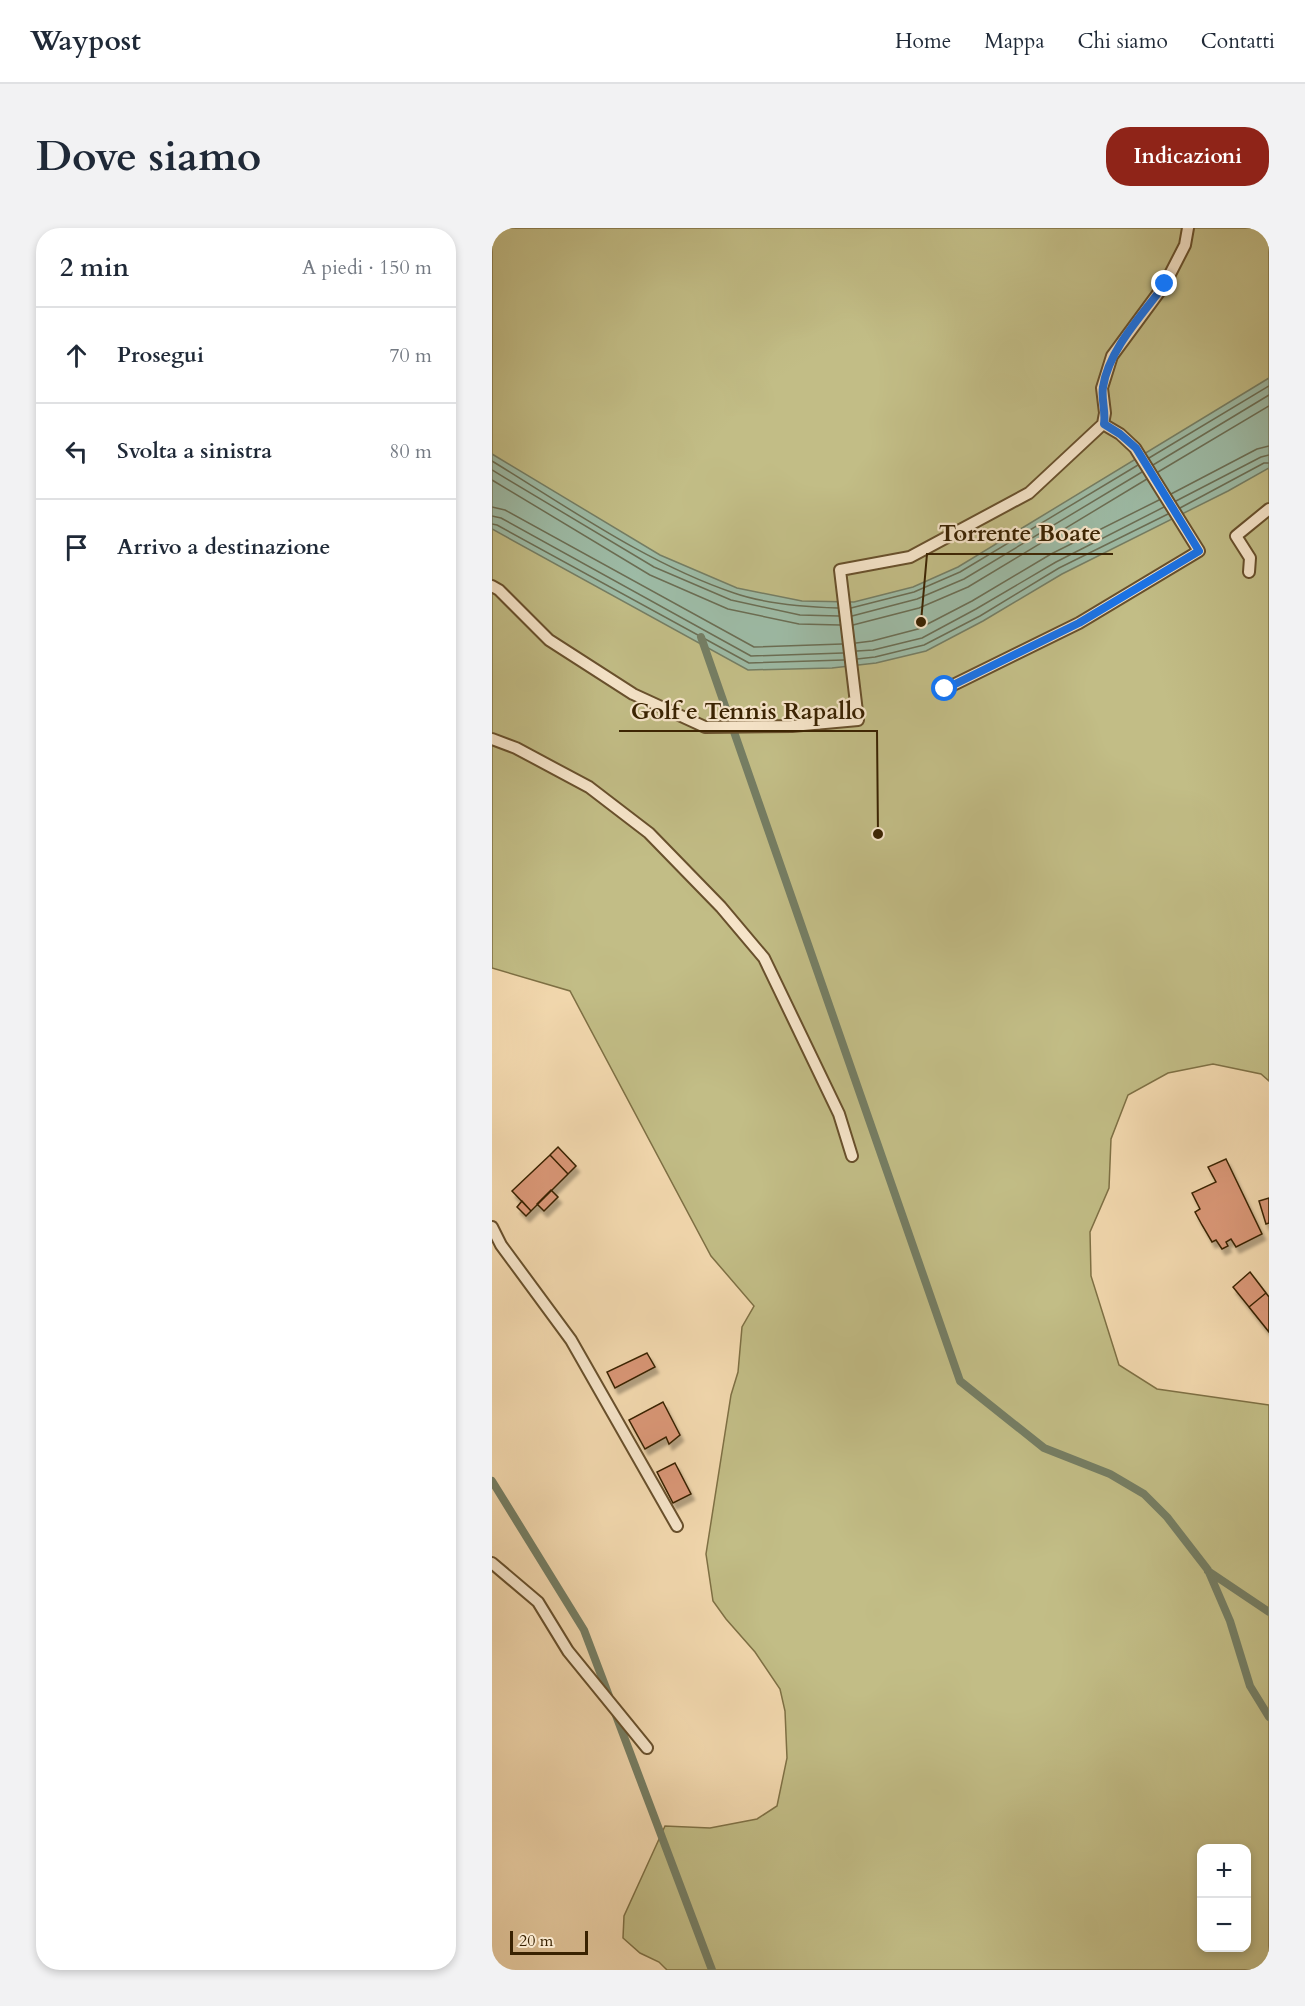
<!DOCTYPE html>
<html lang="it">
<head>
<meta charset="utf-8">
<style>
  body { margin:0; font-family:Cardo,serif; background:#f2f2f3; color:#1f2937 }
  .controls { position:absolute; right:18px; bottom:18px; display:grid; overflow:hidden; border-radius:12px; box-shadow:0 3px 9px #0003 }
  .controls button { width:54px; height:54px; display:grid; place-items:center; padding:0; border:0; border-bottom:2px solid #e0e1e3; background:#fff; color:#1f2937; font:30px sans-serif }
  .scale { position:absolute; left:18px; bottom:15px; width:78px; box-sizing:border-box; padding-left:6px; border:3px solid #392201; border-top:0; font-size:16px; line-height:21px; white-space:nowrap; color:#392201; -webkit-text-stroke:4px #f7e6cb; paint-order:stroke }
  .stop { position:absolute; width:18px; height:18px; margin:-14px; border:4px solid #1a73e8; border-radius:50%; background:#fff }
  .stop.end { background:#1a73e8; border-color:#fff; box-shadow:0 2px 6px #0008 }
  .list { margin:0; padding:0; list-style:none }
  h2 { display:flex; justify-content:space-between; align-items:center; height:78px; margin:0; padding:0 24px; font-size:26px }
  h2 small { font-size:20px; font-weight:400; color:#747a83 }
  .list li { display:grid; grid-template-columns:39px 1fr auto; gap:18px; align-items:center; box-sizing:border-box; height:96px; padding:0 24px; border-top:2px solid #e0e1e3 }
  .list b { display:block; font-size:22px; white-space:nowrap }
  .list em { font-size:20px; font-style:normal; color:#747a83 }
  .icon { flex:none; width:33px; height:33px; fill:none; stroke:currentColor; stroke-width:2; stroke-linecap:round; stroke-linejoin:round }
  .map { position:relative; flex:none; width:777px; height:1742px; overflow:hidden; border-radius:24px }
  header { display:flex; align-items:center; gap:36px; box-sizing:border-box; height:84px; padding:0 30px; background:#fff; border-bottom:2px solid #e0e1e3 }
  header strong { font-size:28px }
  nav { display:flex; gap:33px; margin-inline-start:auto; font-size:21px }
  .intro { display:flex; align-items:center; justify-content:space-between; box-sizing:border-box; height:144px; padding:0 36px }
  h1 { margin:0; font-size:42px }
  .button { padding:15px 27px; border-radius:24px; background:#8f2418; color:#fff; font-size:21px; font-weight:700 }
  main { display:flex; gap:36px; padding:0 36px }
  aside { flex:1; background:#fff; border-radius:24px; box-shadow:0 3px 9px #0003 }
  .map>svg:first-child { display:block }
  .green { fill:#c2bd86; stroke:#7e7044; stroke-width:1.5; fill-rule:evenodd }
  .water { fill:#9dbba6; stroke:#757e64; stroke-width:1.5 }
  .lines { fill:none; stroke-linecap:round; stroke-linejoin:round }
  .shore { stroke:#6b6e54; stroke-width:1.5 }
  .stream { stroke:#757e64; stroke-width:8 }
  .building { fill:#da9777; stroke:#392201; stroke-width:1.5; filter:url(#shadow) }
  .lane-casing { stroke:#68502c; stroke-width:14 }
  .lane { stroke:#f7e6cb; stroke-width:10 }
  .route { stroke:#1a73e8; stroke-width:8 }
  .leader { fill:none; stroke:#392201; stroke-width:2 }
  .callout-dot { fill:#392201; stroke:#f7e6cb; stroke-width:2 }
  .callout-label { font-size:24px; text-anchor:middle; font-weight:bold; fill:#392201; stroke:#f7e6cb; stroke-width:4.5; stroke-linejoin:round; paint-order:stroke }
</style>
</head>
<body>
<header>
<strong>Waypost</strong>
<nav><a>Home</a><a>Mappa</a><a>Chi siamo</a><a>Contatti</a></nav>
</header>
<div class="intro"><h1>Dove siamo</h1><a class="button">Indicazioni</a></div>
<main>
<aside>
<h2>2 min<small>A piedi · 150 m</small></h2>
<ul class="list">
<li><svg class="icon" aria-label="ahead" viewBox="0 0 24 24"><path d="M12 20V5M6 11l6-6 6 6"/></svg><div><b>Prosegui</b></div><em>70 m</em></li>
<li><svg class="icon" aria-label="left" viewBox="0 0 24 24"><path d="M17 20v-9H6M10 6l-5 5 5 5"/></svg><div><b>Svolta a sinistra</b></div><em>80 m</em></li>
<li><svg class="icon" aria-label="arrive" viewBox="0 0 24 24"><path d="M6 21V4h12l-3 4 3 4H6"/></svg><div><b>Arrivo a destinazione</b></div></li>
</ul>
</aside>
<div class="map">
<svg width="777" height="1742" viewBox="0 0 777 1742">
  <defs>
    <filter id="shadow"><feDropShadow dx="3.5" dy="6" stdDeviation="1.5" flood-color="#0004"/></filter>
  </defs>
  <rect width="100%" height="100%" fill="#f3d9af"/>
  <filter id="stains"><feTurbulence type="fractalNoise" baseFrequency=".00333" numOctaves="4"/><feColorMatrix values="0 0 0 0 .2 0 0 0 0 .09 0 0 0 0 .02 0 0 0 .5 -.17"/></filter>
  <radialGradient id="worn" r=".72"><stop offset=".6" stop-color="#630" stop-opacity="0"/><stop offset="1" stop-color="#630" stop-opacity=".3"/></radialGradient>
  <path class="green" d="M0,0H777V853L769,846L721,836L676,845L636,867L619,911L617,960L598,1004L599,1048L627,1137L665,1161L777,1177V1742H175L167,1734L148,1725L131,1710L132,1688L173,1598L218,1600L265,1591L285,1578L295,1530L293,1483L288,1461L263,1424L234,1391L221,1373L214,1326L239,1167L246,1144L250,1099L262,1078L219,1028L78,763L0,740ZM710,1620H754V1720H710Z"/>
  <path class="water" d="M777,150V240L736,263L570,346L491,393L434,423L384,435L340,440L256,442L0,301V226L168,327L245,360L310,373L362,374L421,359L466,339Z"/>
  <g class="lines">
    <path class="shore" d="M657,230L777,158
      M0,233C77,280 156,336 242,365C273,376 313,379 346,380
      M661,237L777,167
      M0,242L162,339L239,372L308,387L347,388
      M666,244L777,178
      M0,252L158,347L236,381L307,396L348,397
      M679,266L765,221L777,218
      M684,273L769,229L777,227
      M0,279L13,282L262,419L350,416
      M688,280L772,235H777
      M0,288L9,290L259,428L351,425
      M0,296L5,297L257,435L352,432
      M359,380L422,364L468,344L646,237
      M360,388L425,371L472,351L650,244
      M361,397L427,380L476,359L655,251
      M364,415L380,413L426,401L480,373L559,326L667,272
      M365,423L381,422L430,410L484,381L564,334L672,279
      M365,431L383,429L432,417L488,388L567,340L676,286"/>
    <path class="stream" d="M209,409L468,1153L552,1220L618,1246L652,1266L675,1289L716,1342L738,1393L758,1458L777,1489
      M0,1253L92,1402L117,1468
      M716,1343L777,1384
      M122,1482L220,1742"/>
  </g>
  <path class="building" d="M66,919L84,938L76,946L58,927Z
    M58,927L76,946L39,983L20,963Z
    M734,931L770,1006L744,1019L739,1011L734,1014L736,1018L730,1021L724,1012L720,1014L710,997L703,984L708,981L700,965L724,954L716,939Z
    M59,962L66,969L52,983L45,976Z
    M777,970V995L774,996L767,973Z
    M30,973L39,983L34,988L25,979Z
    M758,1044L774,1065L757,1079L741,1059Z
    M774,1065L777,1069V1104L757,1079Z
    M155,1125L163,1139L123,1160L115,1144Z
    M171,1174L188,1207L177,1216L174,1209L153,1221L137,1192Z
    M183,1235L199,1266L181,1275L165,1244Z"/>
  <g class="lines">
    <g class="lane-casing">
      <path id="lane" d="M757,344L758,330L744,308L777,281
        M0,358L7,362L57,412L141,466L213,499L300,498L366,492L348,342L418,329L537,265L611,196L613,185L610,160L620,128L673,56L693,17L696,0
        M453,461L587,395L707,323L643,220L628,206L611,196
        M0,511L24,520L97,559L157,605L229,679L272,730L347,886L360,928
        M0,999L9,1017L79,1112L185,1298
        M0,1335L46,1374L76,1423L155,1520"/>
    </g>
    <use href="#lane" class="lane"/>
  </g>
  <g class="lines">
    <path class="route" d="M453,461L587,395L707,323L644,220L628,206L612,196C614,183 609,171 611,159C617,121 651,86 673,56"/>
  </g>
  <path class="leader" d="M429 394L435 326H621M386 606L385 503H127"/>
  <g class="callout-dot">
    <circle cx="429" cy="394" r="6"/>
    <circle cx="386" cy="606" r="6"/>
  </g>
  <g class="callout-label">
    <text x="528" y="313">Torrente Boate</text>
    <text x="256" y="491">Golf e Tennis Rapallo</text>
  </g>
  <rect width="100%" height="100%" filter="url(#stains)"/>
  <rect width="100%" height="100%" fill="url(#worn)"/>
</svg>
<div class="controls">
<button>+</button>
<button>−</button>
</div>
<div class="scale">20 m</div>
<div class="stop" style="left:453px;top:461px"></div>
<div class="stop end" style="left:673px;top:56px"></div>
</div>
</main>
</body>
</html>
